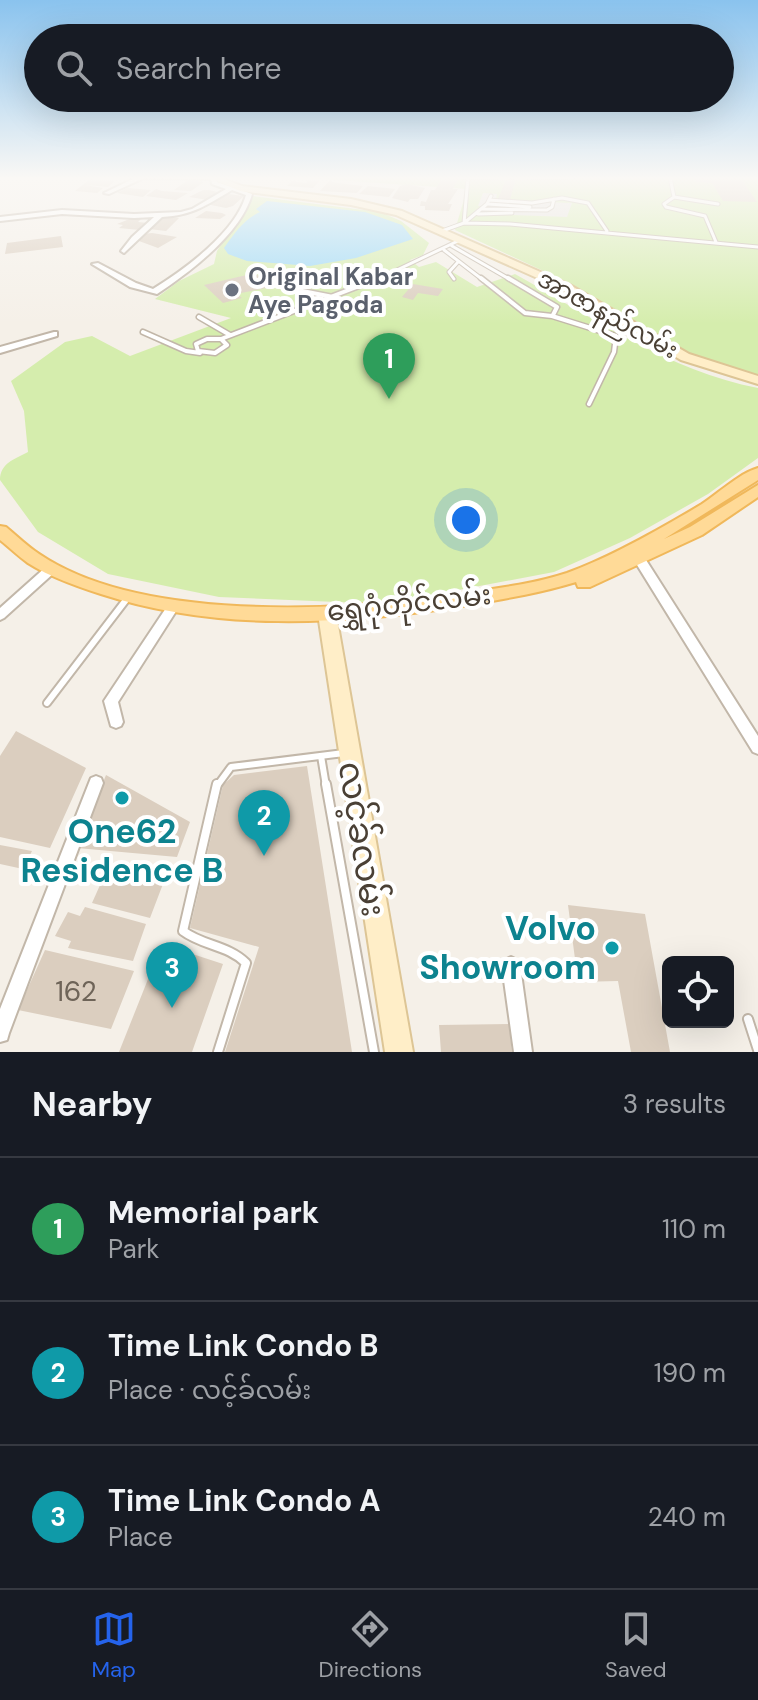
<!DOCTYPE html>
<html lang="en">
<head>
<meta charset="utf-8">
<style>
  body { margin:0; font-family:"DM Sans","Noto Sans Myanmar",sans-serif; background:#242831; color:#f1f3f6 }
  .controls { position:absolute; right:24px; bottom:24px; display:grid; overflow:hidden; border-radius:12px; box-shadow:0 8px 32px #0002 }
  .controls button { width:72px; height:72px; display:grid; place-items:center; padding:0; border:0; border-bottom:2px solid #363941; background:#171b24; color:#f1f3f6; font:40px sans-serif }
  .you { position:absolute; left:466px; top:520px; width:28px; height:28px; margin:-20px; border:6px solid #fff; border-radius:50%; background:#1a73e8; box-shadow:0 0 0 12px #1a73e833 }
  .badge { display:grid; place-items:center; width:52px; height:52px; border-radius:50%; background:#2563eb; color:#fff; font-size:26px; font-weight:700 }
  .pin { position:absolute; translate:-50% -66px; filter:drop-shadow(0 2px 4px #0008) }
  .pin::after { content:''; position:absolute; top:42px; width:28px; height:24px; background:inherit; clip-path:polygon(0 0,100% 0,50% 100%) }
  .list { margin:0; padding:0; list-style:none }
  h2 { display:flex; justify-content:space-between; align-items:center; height:104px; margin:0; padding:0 32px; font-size:34px }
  h2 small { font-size:26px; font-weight:400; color:#9ea1a6 }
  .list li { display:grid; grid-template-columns:52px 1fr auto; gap:24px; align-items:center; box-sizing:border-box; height:144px; padding:0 32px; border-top:2px solid #363941 }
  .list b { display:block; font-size:30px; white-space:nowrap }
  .list p { margin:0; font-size:26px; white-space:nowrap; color:#9ea1a6 }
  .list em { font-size:26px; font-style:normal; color:#9ea1a6 }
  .icon { flex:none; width:44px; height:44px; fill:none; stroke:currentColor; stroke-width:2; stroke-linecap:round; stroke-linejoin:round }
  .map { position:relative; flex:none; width:758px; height:1052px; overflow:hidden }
  .search { position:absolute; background:#171b24; box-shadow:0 8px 32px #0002; left:24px; right:24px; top:24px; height:88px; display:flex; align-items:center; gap:20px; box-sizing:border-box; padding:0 28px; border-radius:44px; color:#9ea1a6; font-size:30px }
  .sheet { height:536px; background:#171b24 }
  nav { display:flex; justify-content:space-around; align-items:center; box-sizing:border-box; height:112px; border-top:2px solid #363941; background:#171b24; font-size:22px; color:#9ea1a6 }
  nav a { display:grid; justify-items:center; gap:4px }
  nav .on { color:#2563eb }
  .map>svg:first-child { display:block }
  .green { fill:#d5edad }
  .parking { fill:#e6e3e0 }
  .water { fill:#9edaf8 }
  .building { fill:#dbcebf }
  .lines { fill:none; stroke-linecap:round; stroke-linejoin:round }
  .lane-far3-casing { stroke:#c2b7a9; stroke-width:5 }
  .lane-far2-casing { stroke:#c2b7a9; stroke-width:7 }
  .lane-far1-casing { stroke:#c2b7a9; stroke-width:10 }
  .lane-casing { stroke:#c2b7a9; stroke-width:12 }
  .street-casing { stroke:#c2b7a9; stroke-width:4 }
  .secondary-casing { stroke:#ddc595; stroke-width:4 }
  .primary-casing { stroke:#f0b85b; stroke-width:4 }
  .lane-far3 { stroke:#fff; stroke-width:3 }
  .lane-far2 { stroke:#fff; stroke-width:4 }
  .lane-far1 { stroke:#fff; stroke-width:6 }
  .lane { stroke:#fff; stroke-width:8 }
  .street { fill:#fff; fill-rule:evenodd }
  .secondary { fill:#ffeec8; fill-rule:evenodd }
  .primary { fill:#ffda97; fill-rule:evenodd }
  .worship-dot { fill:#6b7280; stroke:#fff; stroke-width:3 }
  .culture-dot { fill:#0f9aa8; stroke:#fff; stroke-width:3 }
  .labels { text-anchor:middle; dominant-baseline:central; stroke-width:8; stroke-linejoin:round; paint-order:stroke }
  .far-worship-label { font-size:24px; font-weight:bold; fill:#5b616d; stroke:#fff; text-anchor:start }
  .far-street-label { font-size:24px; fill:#4a4035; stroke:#fff }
  .street-label { font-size:28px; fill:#4a4035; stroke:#fff }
  .near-number-label { font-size:28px; fill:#6e6458 }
  .near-culture-label { font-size:34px; font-weight:bold; fill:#0d838f; stroke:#fff }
  .near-street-label { font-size:34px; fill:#4a4035; stroke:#fff }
</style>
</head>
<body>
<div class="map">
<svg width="758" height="1052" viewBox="0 0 758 1052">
  <rect width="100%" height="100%" fill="#f5f0e8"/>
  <path class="green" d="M289,177H758V376L700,360L660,341L567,282L455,230L467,189Z
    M253,196L380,212L401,221L429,243L423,255L410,260L419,267L436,262L477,287L515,274C593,318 670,371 758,388V458L708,494L630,538L554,572L384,604L219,597L108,574L38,532L0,480C0,463 15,459 28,452L24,411L11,381L65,342L92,336L130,356L231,318L155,299L179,281L214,264L217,251Z"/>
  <path class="parking" d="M483,193L497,194L496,200L572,203L567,217L512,215L514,209L478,206Z"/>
  <path class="water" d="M267,201L365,212L402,225L413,239L356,258L310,266L247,261L228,254L224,248C235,233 243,220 260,212L256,209Z"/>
  <path class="building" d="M443,177H459L453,189H458L448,204H452L449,211L425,210V206H420L421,201L426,202L431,190H435Z
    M507,177H516L510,200L498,199Z
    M709,177H740L757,202L723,201L712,183L696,182L694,178Z
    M90,179L115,181L108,187L86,185L103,188L97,193L75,191Z
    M188,180L204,182L191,191L174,190Z
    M309,180L319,181L313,188L287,186L292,181L306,183Z
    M329,181L338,183L363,186L357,193L320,191Z
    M407,184L425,188L418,199H410L408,202L392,198L400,186Z
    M368,186L395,189L389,197L359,194Z
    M127,188L151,190L143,197L117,193Z
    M156,189L162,191L188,193L176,200L146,196Z
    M203,190H209L222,193L208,200L189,197Z
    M228,194L244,196L233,206L226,208L206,204Z
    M206,211L222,213L226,215L220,219L195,218Z
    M162,216L179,218L166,231L149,229Z
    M132,218L141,219L138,222L148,223L140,230L119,228L123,225L117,224Z
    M152,233L177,237L158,248L139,241L143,234Z
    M61,236L63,247L5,254L7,243Z
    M255,273L271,287L236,294L242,298L223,303L204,285Z
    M413,284L443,289L438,296L418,293L413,300L402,297Z
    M16,731L86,768L50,848L0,837V756Z
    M307,766L352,1052H225L259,947L190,928L223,785L234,775Z
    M106,775L190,822L177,857L77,848Z
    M0,845L32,851L23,869L0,864Z
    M109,865L166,876L150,918L92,903Z
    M568,905L645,914L670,1052H631L618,981L578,982Z
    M85,907L146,924L133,961L68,948L71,941L55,936L68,912L80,916Z
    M162,944L223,964L192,1052H119Z
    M45,950L134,971L111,1029L18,1010Z
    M509,1024L512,1052H441L439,1025Z"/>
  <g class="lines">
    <g class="lane-far3-casing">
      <path id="lane-far3" d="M459,177L507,178
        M468,177L464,223L487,204L491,196
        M670,177L674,197L664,204L666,207L705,216L716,242
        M515,178L574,177
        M674,197L718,204
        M489,200L532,203L562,198L588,203L607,231
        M488,204L530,207
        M482,209L547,210L552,207L554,199
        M478,214L512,213
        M442,231L464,223L510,224L758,247
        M452,246L511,280
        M444,250L483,280
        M259,272L274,280
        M454,279L449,272L458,262
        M376,280L460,240"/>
    </g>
    <g class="lane-far2-casing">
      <path id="lane-far2" d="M270,278L287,288L333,297
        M481,278L525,313L552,316L616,336L614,352L589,404
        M508,278L557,307L553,315
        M199,317L230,335
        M143,332L186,351L200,353
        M207,339H221L227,345L215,353L198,351L196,344Z
        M221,339L380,278"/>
    </g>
    <g class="lane-far1-casing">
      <path id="lane-far1" d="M47,703L129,596
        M321,756L326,786
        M217,786L231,767L344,753"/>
    </g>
    <g class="lane-casing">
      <path id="lane" d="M217,784L183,931C203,946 228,945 246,963L218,1052
        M326,784L374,1052
        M748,1019L758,1050"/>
    </g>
    <g class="street-casing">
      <path id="street" d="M137,177H215L217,182L252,194C241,234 190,272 157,294L130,287L92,264L98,263L136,283L153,289C185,269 235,233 246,195L232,190C205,206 193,215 162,217L124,253L121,251L132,237L154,217L134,218L62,214L0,221V217L62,210L134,214L181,212L192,209L226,189L212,184L211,179L144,178L109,194L104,193Z
        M54,332H57V336L0,353V347Z
        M635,548L639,549L758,736V754L753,752L629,552Z
        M51,565L55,566L57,569L55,572L4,618L0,620V608L47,566Z
        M174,601L178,602L180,605L118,702L123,722L121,726L116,728L111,726L104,701L170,602Z
        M96,776L101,778L103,783L9,1033L7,1040L0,1042V1009L89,783L91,778Z
        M511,957L517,960L520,966L532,1052H514L502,966L505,960Z"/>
    </g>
    <g class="secondary-casing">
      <path id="secondary" d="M208,177H219L242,186L351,199L402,211L570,285L689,354L758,376V384L681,360L562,289L396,215L351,205L240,191Z
        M327,607L333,609L336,614L413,1052H385L318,614L321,609Z"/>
    </g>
    <g class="primary-casing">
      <path id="primary" d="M758,468V480L664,539L690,527L758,485V497L702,535L590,587H578L576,582C537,594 497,600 457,607C339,625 215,631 101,594C76,586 50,577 28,563C18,556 9,547 0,540V526L6,527C17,536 27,546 39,554C139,622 339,612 454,594C491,589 531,585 567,573C611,557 662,528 702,504C719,493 738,474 758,468Z"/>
    </g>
    <use href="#lane-far3" class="lane-far3"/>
    <use href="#lane-far2" class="lane-far2"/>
    <use href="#lane-far1" class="lane-far1"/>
    <use href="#lane" class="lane"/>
    <use href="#street" class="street"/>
    <use href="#secondary" class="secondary"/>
    <use href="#primary" class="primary"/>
  </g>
  <linearGradient id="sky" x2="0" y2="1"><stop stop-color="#8ac3ee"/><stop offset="0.55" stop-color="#faf8f5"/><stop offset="1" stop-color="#faf8f5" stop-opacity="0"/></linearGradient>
  <rect width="758" height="324" fill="url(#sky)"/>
  <circle class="worship-dot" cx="232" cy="290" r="8"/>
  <g class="culture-dot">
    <circle cx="122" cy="798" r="8"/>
    <circle cx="612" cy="948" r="8"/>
  </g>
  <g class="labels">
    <g class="far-worship-label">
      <text x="248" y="276">Original Kabar<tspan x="248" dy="28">Aye Pagoda</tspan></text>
    </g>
    <g class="far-street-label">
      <text transform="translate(608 314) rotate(29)">အာဇာနည်လမ်း</text>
    </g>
    <g class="street-label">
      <text transform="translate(409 603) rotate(-6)">ရွှေဂုံတိုင်လမ်း</text>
    </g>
    <g class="near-number-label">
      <text x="76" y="991">162</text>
    </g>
    <g class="near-culture-label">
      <text x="122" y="831">One62<tspan x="122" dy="39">Residence B</tspan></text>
      <text x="596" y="928" text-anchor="end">Volvo<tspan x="596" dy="39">Showroom</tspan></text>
    </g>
    <g class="near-street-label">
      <text transform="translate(362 839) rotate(81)">လင့်ခ်လမ်း</text>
    </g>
  </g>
</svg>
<div class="controls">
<button><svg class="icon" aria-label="locate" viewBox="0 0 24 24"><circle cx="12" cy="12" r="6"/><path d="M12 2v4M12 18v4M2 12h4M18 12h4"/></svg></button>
</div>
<div class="you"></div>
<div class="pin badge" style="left:389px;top:399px;background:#2e9e5b">1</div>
<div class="pin badge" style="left:264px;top:856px;background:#0f9aa8">2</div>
<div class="pin badge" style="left:172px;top:1008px;background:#0f9aa8">3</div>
<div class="search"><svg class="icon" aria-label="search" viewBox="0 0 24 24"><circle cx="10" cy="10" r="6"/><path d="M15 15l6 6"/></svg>Search here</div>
</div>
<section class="sheet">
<h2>Nearby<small>3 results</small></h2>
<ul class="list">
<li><span class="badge" style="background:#2e9e5b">1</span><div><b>Memorial park</b><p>Park</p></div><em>110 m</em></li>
<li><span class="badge" style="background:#0f9aa8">2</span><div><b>Time Link Condo B</b><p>Place · လင့်ခ်လမ်း</p></div><em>190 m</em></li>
<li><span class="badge" style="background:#0f9aa8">3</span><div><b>Time Link Condo A</b><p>Place</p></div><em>240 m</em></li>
</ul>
</section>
<nav>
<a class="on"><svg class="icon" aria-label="map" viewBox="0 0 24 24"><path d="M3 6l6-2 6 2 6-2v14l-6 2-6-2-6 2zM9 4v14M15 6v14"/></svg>Map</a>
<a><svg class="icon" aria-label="directions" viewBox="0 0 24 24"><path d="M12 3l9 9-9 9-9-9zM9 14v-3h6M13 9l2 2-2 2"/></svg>Directions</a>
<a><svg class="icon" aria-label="saved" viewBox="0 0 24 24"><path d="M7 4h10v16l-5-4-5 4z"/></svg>Saved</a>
</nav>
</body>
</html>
